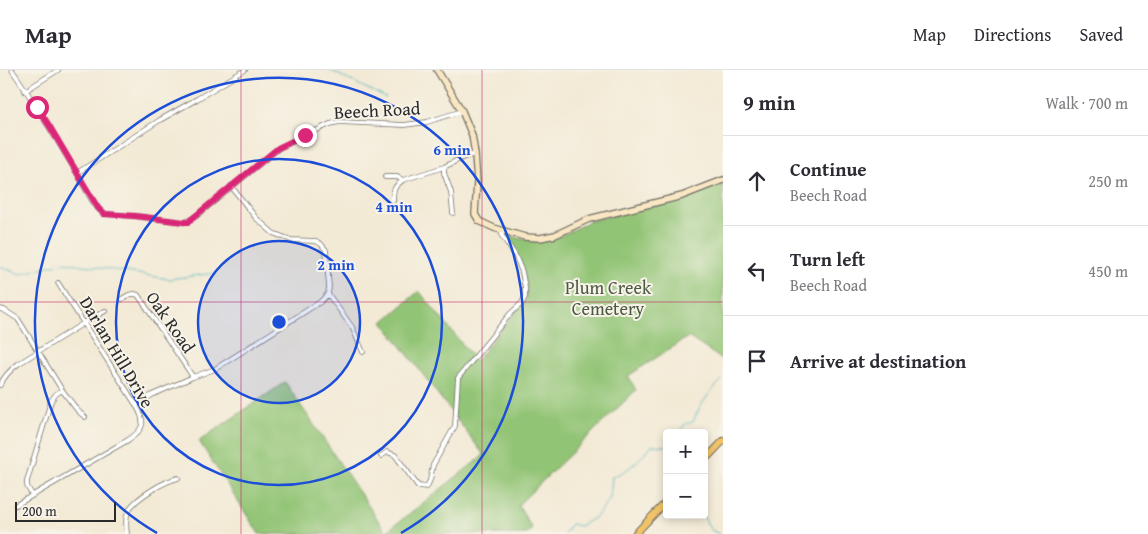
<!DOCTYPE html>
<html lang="en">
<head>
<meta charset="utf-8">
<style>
  body { margin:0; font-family:"Gentium Book Plus",serif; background:#f2f2f3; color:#2b2b33 }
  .controls { position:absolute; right:15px; bottom:15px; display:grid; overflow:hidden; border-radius:5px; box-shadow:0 2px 8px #0003 }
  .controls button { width:45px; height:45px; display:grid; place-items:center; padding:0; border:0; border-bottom:1px solid #e1e1e2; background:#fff; color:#2b2b33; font:25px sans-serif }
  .scale { position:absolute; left:15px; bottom:12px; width:101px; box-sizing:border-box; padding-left:5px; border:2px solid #2b2b2b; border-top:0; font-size:14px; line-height:18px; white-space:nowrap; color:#2b2b2b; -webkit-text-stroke:4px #f7f3e8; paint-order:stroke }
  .stop { position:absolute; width:15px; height:15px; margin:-11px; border:4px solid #db2777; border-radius:50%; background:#fff }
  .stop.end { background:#db2777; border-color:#fff; box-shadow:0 1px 5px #0008 }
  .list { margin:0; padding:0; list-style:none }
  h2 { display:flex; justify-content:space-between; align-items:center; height:65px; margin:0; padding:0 20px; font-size:21px }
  h2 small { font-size:16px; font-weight:400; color:#7c7c81 }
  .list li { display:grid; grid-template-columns:32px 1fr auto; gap:15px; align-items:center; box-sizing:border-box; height:90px; padding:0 20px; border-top:1px solid #e1e1e2 }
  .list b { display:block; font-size:19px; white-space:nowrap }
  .list p { margin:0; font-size:16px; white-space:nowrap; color:#7c7c81 }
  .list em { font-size:16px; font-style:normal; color:#7c7c81 }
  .icon { flex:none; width:28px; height:28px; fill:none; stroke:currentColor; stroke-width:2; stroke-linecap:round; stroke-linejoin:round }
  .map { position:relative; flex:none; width:723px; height:464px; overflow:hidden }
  header { display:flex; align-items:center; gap:30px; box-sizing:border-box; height:70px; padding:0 25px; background:#fff; border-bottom:1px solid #e1e1e2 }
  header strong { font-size:24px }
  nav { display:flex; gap:28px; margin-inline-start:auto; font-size:18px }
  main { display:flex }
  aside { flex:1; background:#fff }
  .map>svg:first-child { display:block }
  .green { fill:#92c474; stroke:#5e7850 }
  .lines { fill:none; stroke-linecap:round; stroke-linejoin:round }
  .stream { stroke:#41b1bb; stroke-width:1 }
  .street-casing { stroke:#716e66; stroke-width:5.5 }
  .secondary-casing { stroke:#716e66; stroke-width:8 }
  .primary-casing { stroke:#716e66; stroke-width:8 }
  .street { stroke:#fff; stroke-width:4 }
  .secondary { stroke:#f9e7c3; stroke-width:5.5 }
  .primary { stroke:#f1c369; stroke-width:6 }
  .route { stroke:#db2777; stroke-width:6 }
  .grid { fill:none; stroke:#c2185b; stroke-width:1; stroke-opacity:0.55 }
  .ring { fill:none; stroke:#1d4ed8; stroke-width:2.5 }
  .labels { text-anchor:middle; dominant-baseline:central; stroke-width:4; stroke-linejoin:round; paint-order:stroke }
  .street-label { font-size:18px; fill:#2b2b2b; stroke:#f7f3e8 }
  .park-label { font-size:18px; fill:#4a5941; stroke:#f7f3e8 }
  .centre { fill:#1d4ed8; stroke:#f7f3e8; stroke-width:2.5 }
  .ring-label { font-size:15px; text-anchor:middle; font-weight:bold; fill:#1d4ed8; stroke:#f7f3e8; stroke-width:4; stroke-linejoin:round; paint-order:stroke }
</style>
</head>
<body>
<header>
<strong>Map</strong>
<nav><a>Map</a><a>Directions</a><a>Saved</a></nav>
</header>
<main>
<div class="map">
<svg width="723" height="464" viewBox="0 0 723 464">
  <rect width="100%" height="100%" fill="#f7f3e8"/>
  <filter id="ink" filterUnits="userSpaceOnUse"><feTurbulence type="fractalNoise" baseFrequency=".02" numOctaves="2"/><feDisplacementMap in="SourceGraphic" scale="10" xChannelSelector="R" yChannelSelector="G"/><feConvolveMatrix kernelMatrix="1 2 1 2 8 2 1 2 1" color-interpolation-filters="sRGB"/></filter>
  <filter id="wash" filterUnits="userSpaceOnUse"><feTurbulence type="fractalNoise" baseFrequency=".0096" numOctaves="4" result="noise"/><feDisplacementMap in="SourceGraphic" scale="20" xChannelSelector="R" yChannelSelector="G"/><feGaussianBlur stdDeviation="1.12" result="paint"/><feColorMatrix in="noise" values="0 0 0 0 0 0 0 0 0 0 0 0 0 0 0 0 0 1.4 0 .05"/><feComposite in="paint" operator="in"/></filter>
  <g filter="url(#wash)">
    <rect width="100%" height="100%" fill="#f3ead5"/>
    <path class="green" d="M723,113V290L688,267L628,306L636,320L518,435L532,459L527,464H259L199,371L285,312L386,462L484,385L383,252L419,221L476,291L515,242L526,230L527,223V217L523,201L506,164L521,169L535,171L551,169L567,163L590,151L674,131Z"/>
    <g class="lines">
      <path class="stream" d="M329,0L386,28
        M0,196L20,204L64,192L169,209L215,203
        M679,363L685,354L693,352C699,336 710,321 723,309
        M703,445L710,459L719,464
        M564,464L571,454L580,456L597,446L610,428L612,407C629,401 640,389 652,375L667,376"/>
    </g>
  </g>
  <g filter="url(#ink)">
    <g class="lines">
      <g class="street-casing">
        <path id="street" d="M12,0C36,34 57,70 78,105C86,118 92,135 104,144L135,146L183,152L188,151L195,147L279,78L330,54L339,52L404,55L427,52L462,41
          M25,21L58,0
          M444,97V103L451,122L453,143
          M77,103L160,50L197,29L245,0
          M385,107H397L403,110L444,97L464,87L475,84
          M231,116L256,148L273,163L291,170L316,171L321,174L326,180L329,217L328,224
          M393,131C393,119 394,117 403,110
          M328,224L352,257L363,282
          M122,229C127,226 132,222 138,225L193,307
          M0,239L4,240L18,249L62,320L78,341L85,347
          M0,315C5,305 10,300 18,294L84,253L105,241
          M136,335L152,325L193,307L215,299L320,232L328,224
          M381,386L387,382L395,385L418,416L427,417L430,410L433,395L455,356L458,308L510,244L522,233L525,227V218L522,202L515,185L502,166V160
          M32,425L27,416V411L51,331L56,324L62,320
          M16,435L128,370C145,359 146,352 136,335L58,213
          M127,464C126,456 125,447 129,440C135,428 165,411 178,408"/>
      </g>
      <g class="secondary-casing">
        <path id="secondary" d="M437,0L462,41L472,65L475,84L477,112L475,144L479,151L494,158L525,167L540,168L555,165L589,149L682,126L723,110"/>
      </g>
      <g class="primary-casing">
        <path id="primary" d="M704,391L723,371
          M635,464L667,431"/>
      </g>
      <use href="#street" class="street"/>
      <use href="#secondary" class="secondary"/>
      <use href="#primary" class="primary"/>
    </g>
  </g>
  <g class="lines" filter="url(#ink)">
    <path class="route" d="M37,37L50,57L98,138L104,144L135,146L184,152H188L278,78L305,65"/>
  </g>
  <path class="grid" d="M241,0V464M482,0V464M0,232H723"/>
  <circle cx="279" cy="252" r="81" fill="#1d4ed8" fill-opacity=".12"/>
  <g class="ring">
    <circle cx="279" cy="252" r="81"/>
    <circle cx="279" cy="252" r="163"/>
    <path d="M157 463A244 244 0 1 1 401 463"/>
  </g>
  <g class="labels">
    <g class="street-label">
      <text transform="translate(377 40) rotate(-3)">Beech Road</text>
      <text transform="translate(171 252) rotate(55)">Oak Road</text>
      <text transform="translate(117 282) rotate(59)">Darlan Hill Drive</text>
    </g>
    <g class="park-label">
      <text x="608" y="217">Plum Creek<tspan x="608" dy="21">Cemetery</tspan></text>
    </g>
  </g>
  <circle cx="279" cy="252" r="8" class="centre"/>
  <g class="ring-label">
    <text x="452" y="85">6 min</text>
    <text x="394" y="142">4 min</text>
    <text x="336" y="200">2 min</text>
  </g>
</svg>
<div class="controls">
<button>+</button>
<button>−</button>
</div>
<div class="scale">200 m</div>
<div class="stop" style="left:37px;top:37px"></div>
<div class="stop end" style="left:305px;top:65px"></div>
</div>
<aside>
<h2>9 min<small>Walk · 700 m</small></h2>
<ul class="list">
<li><svg class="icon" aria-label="ahead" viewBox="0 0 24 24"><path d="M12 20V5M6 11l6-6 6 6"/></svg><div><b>Continue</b><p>Beech Road</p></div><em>250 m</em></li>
<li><svg class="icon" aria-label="left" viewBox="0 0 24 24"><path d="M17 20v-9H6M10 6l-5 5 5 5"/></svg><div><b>Turn left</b><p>Beech Road</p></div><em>450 m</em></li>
<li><svg class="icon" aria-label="arrive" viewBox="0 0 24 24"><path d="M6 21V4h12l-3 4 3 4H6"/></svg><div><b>Arrive at destination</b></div></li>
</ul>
</aside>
</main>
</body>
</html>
